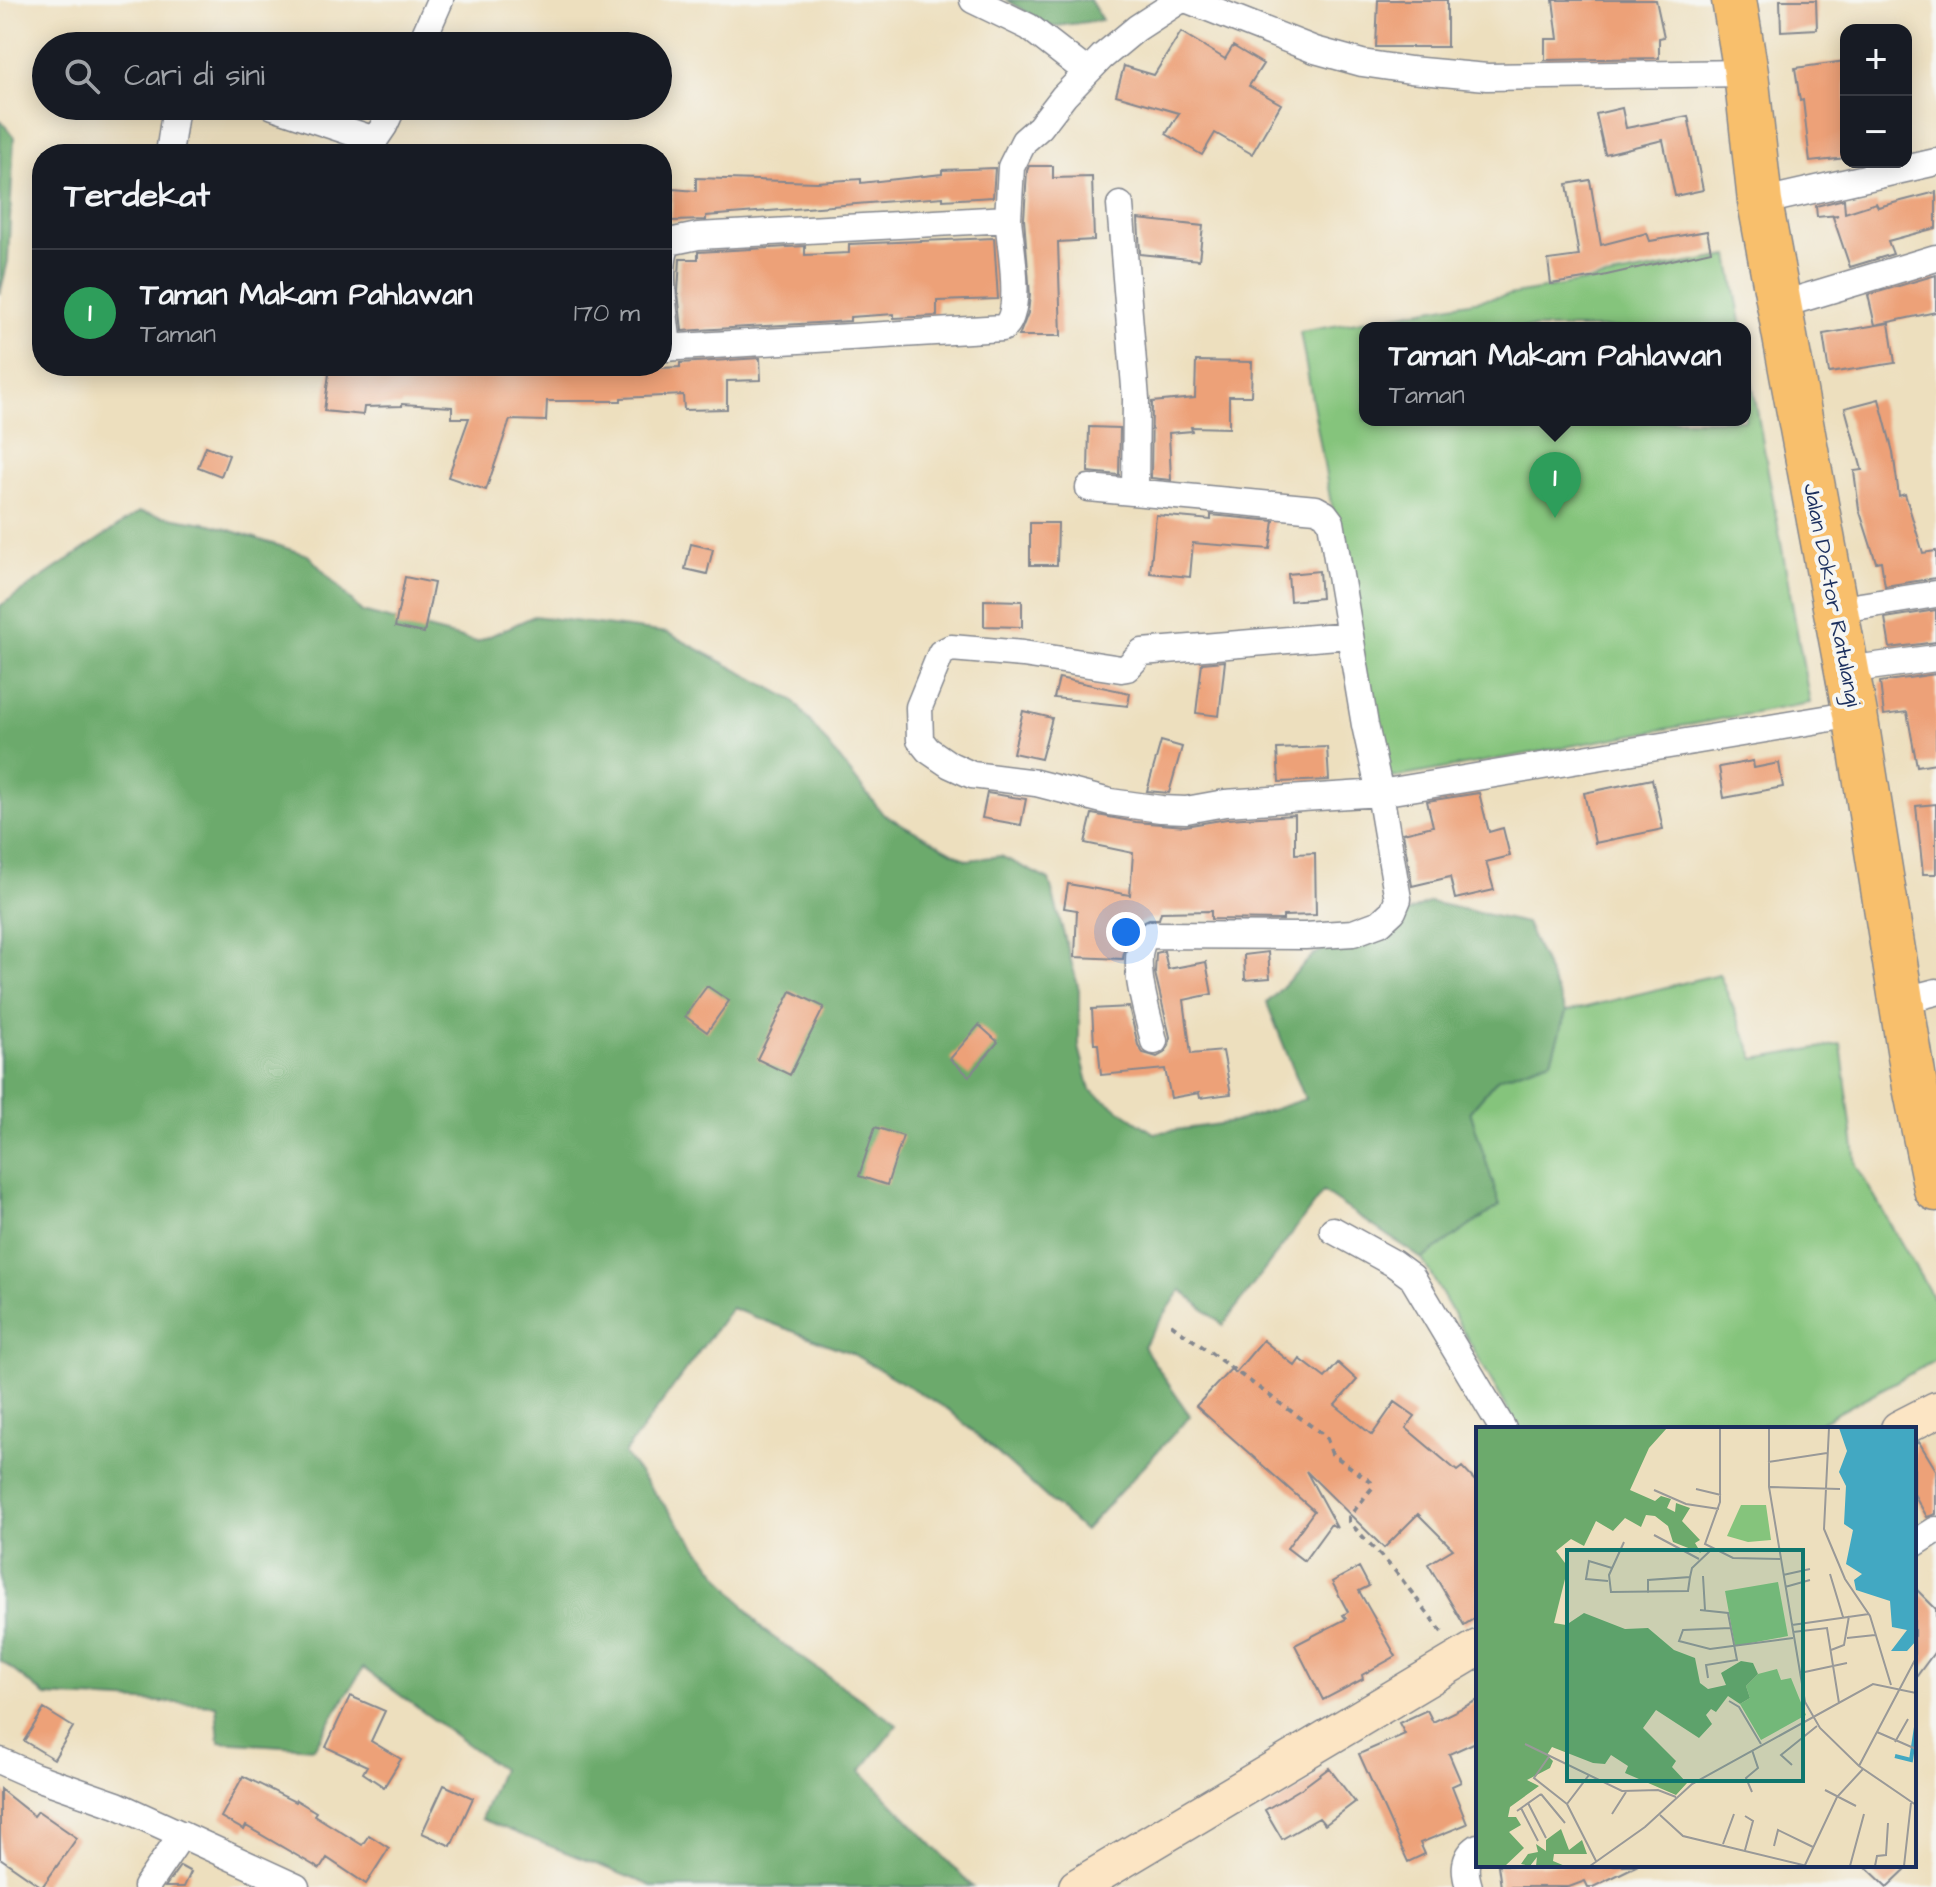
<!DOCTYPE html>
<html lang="id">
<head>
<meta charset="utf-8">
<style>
  body { margin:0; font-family:"Architects Daughter",sans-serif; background:#242831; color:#f1f3f6 }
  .controls { position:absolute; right:24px; top:24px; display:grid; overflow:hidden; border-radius:16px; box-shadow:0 4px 20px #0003 }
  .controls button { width:72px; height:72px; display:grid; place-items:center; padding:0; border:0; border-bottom:2px solid #363941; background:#171b24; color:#f1f3f6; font:40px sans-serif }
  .you { position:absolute; left:1126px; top:932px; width:28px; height:28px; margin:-20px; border:6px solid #fff; border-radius:50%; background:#1a73e8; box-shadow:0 0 0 12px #1a73e833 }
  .badge { display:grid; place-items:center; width:52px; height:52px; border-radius:50%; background:#1a73e8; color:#fff; font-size:26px; font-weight:700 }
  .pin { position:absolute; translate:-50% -66px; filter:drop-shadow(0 2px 4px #0008) }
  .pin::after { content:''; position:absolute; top:42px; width:28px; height:24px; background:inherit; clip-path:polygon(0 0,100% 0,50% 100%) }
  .popup { position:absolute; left:1359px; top:322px; width:392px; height:104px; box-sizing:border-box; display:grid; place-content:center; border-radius:16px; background:#171b24; filter:drop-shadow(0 2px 6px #0005); font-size:26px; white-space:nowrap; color:#9ea1a6 }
  .popup b { font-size:30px; color:#f1f3f6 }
  .popup::after { content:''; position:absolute; left:50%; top:100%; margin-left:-16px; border:16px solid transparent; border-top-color:#171b24 }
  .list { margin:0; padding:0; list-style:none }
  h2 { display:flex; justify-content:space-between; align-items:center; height:104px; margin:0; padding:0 32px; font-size:34px }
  h2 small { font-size:26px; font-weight:400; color:#9ea1a6 }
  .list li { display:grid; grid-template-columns:52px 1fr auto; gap:24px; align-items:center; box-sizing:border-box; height:128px; padding:0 32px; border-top:2px solid #363941 }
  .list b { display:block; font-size:30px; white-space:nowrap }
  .list p { margin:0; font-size:26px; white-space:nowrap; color:#9ea1a6 }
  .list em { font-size:26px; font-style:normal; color:#9ea1a6 }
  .icon { flex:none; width:44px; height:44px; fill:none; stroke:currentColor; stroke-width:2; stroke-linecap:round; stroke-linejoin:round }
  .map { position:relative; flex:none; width:1936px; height:1887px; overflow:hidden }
  .search { position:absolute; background:#171b24; box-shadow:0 4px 20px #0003; left:32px; top:32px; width:640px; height:88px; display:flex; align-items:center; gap:20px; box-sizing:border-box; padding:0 28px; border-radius:44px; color:#9ea1a6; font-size:30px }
  .panel { position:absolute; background:#171b24; box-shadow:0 4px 20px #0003; left:32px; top:144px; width:640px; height:232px; border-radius:32px }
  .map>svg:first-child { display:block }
  .green { fill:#85c47c; stroke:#507a6d; stroke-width:2 }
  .forest { fill:#6caa6c; stroke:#446c65; stroke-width:2 }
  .building { fill:#eda178 }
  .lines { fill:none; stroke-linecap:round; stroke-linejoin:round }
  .street-casing { stroke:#84878e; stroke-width:29 }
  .secondary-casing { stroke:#84878e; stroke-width:39 }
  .highway-casing { stroke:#84878e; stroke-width:47 }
  .path { stroke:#84878e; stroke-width:4; stroke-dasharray:6 6; stroke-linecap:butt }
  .street { stroke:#fff; stroke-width:26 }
  .secondary { stroke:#fce5c4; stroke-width:36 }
  .highway { stroke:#f8bf6c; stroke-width:44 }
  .labels { text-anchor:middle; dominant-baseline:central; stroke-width:8; stroke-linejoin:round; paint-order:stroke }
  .street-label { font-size:22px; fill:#1b2f5e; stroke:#f6f6f2 }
  .inset-river { fill:none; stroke:#42a8c2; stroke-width:4 }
  .inset-road { fill:none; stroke:#999998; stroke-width:2 }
  .view { fill:#0f766e; fill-opacity:0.15; stroke:#0f766e; stroke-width:4 }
  .inset-edge { fill:none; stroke:#1b2f5e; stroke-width:4 }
</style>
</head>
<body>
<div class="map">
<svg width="1936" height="1887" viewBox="0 0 1936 1887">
  <rect width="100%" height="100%" fill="#f6f6f2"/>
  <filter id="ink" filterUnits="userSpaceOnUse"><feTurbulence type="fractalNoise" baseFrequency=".0125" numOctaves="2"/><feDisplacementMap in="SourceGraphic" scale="16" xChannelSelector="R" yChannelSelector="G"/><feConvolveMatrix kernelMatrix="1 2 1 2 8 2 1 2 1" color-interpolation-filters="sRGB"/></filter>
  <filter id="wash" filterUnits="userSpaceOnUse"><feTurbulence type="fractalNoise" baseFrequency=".006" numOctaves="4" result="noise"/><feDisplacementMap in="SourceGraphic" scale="32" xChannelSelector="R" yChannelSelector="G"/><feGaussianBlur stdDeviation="1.8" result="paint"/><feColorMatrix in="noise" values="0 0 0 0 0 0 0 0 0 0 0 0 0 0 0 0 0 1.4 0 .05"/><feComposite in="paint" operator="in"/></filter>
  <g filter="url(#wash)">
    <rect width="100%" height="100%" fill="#eddfbe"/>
    <path class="green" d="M1729,256L1742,328H1365V420H1745V344L1810,703L1381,780L1300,332Z
      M1719,974L1755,1059L1841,1044L1856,1165L1936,1303V1360L1808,1429H1519L1422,1259L1499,1205L1470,1111L1498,1078L1551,1060L1566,1012Z"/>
    <path class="forest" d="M1007,0H1090L1102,20L1050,27Z
      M0,120L14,137L8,261L0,294Z
      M139,512L211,524L308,555L362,612L477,642L534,616L668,633L793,700L883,814L967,860L1001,856L1049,880L1079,990V1047L1090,1090L1154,1133L1234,1122L1305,1099L1267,1003L1314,954L1430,902L1526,923L1566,1012L1551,1060L1498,1078L1470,1111L1500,1205L1422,1259L1323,1192L1223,1325L1181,1290L1143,1346L1190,1416L1084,1531L949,1410L851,1353L731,1308L624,1454L763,1630L897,1725L861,1771L973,1887H654L481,1819L501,1769L363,1668L314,1748L219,1742L216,1705L46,1696L0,1660V606Z"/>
    <g id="blocks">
      <path class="building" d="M1378,0H1447V47H1376Z
        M1553,0H1656L1664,37L1659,38V58L1545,60V39H1558Z
        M1780,0H1816L1817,29L1781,31Z
        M1181,32L1225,59L1233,46L1263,64L1249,86L1281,104L1252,154L1215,133L1202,155L1166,134L1179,113L1116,95L1124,66L1154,75Z
        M1846,61V158L1810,162L1803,100L1800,101L1795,68Z
        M1622,108L1626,128L1688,116L1703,190L1675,196L1663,140L1605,154L1596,114Z
        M1029,166H1053V178L1092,177L1094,240L1058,242L1061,336H1019L1028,313L1030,295L1024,219L1027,171Z
        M995,168L993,197L943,200V197L706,216V220L671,221L673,189L696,191V178L817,182L861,179V183L942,174V170Z
        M1590,180L1601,245L1647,233L1650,241L1707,231L1711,251L1598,277L1551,284L1548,260L1579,256L1567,184Z
        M1936,192V228L1888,241L1893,254L1850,267L1833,217L1838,215L1817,217L1816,206L1844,199L1845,213L1876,203L1878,207Z
        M1138,219L1203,226L1199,260L1140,254Z
        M994,238L998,299L937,301V316L894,318V314L850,317V321L682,331L678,292L680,259H698V252L805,246V255L849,253V244Z
        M1936,275V312L1875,325L1868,295Z
        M1889,323L1895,363L1829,373L1823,334Z
        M760,358L761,380L727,381V409L684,410L683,395L621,398V401H547L546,421L510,420L486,490L448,477L469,418H452V407L402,404V406L364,407L363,415L324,411L330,366H620V370L680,367V363Z
        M1196,361L1252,362L1251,396H1229V428L1191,427L1192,431L1169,433L1171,480L1151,478L1152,402L1195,398Z
        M1879,399L1893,452L1899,496L1905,494L1923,553L1936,551V578L1885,586L1881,561L1876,562L1859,509L1854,471L1862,470L1845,408Z
        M1089,427L1120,428L1119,475L1088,472Z
        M206,446L229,455L221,476L198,467Z
        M1156,515L1211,520V515L1274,521L1270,549L1193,543L1190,577L1150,573Z
        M1030,523H1058L1057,565H1030Z
        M691,544L713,549L707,574L685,569Z
        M1319,571L1321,598L1290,601L1288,574Z
        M405,577L434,583L424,633L395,627Z
        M984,600L1022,601V627L984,626Z
        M1936,610V642L1890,648L1885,618Z
        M1225,661L1219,716L1196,713L1202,663Z
        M1936,674V763L1917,766L1907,712L1884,715L1880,682Z
        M1059,678L1130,693L1128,706L1054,698Z
        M1023,711L1052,718L1041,759L1013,753Z
        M1161,741L1182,747L1169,793L1147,791Z
        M1327,747L1329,780L1279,782L1277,749Z
        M1753,761L1754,768L1779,763L1783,787L1724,798L1719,767Z
        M1652,779L1663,829L1595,843L1584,793Z
        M987,793L1026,799L1021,825L982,818Z
        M1479,793L1489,832L1503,828L1510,856L1486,862L1494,890L1455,899L1450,877L1412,886L1403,833L1433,826L1427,801Z
        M1936,804V874H1923L1916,806Z
        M1092,814L1136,822L1185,826L1227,819L1295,815V854L1315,853L1316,915L1283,916V920L1211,919V911L1161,912L1159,919H1149L1134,926L1125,943L1123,959L1075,957L1077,910L1064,908L1068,884L1130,895L1133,853L1085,843Z
        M1164,951L1168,969L1206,962L1212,994L1184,1000L1191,1054L1223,1051L1231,1094L1200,1098L1199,1093L1171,1098L1165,1069L1101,1075L1098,1044H1094L1092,1009L1129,1007L1138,1045L1143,1053L1157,1057L1164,1053L1169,1046L1170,1037L1155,973L1156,953Z
        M1268,952L1270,978L1245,980L1244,955Z
        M707,986L729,1001L707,1032L685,1016Z
        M791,991L824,1007L790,1075L757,1059Z
        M979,1025L998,1042L969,1076L950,1059Z
        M875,1127L903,1136L887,1185L859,1176Z
        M1263,1340L1295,1366L1300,1359L1325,1378L1338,1363L1357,1380L1335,1405L1372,1435L1395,1402L1415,1416L1406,1428L1457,1471L1462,1467L1478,1484V1616L1464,1625L1428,1564L1453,1549L1418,1514L1384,1548L1306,1471L1337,1528L1331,1524L1304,1561L1287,1548L1314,1511L1196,1406L1231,1369L1235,1373Z
        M1919,1442L1936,1470V1514L1927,1517L1914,1494V1445Z
        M1359,1567L1369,1586L1359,1591L1396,1656L1362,1675L1363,1679L1323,1700L1295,1645L1346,1619L1343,1615L1348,1612L1332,1582Z
        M1914,1587L1936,1609V1650L1914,1680Z
        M350,1696L385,1711L371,1741L401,1759L384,1787L363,1773L367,1766L326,1747Z
        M1478,1700V1741L1449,1754L1461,1782L1452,1786L1467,1824L1420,1843L1425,1854L1408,1862L1359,1754L1405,1734L1399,1723L1427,1710L1433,1722Z
        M44,1709L73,1727L54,1759L24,1741Z
        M1329,1768L1355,1802L1325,1825L1319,1818L1282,1839L1265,1810L1302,1788Z
        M243,1776L295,1802L296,1800L316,1812L314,1815L362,1845L369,1835L389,1848L366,1884L327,1858L320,1869L246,1826L244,1830L221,1817Z
        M444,1785L473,1798L451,1846L422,1833Z
        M0,1789L34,1816L38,1811L77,1838L42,1887L0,1858Z
        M1498,1865H1638L1593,1887H1588L1585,1881L1569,1887H1501Z
        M1864,1865H1910L1887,1887Z
        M180,1866L191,1872L184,1887H165Z"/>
    </g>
  </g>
  <g filter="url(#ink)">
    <use href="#blocks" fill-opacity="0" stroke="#84878e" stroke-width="2"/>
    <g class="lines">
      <g class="street-casing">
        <path id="street" d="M973,0L1029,27L1087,72
          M1188,0L1315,50L1362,63L1410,70L1487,77L1746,73
          M420,46L440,0
          M273,106L375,140
          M367,151L384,126L393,106
          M169,154L176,106
          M1760,202L1936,162
          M1120,205L1136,399L1135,490
          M1780,305L1936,258
          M662,348L1003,328C1024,314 1010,244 1008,219
          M668,348C666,322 655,262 669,242L698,236L1008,219L1011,167L1024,141L1040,127L1064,96L1102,57L1137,28L1180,0
          M1089,488L1316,509L1325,514L1331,522L1365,725L1380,793L1398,899L1393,911L1380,923L1353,933L1305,936L1150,935L1144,939C1130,962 1148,1015 1154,1041
          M1835,610L1936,594
          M1350,635L1142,652L1127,668L1121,669L1023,654L951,648L941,653L919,707L920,740L928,750L950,765L972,775L1036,783L1110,802L1161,809L1186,810L1225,803L1380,793L1855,714
          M1846,670L1936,658
          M1901,1001L1936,992
          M1333,1230L1393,1263L1412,1277L1503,1429
          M1914,1544L1936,1530
          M0,1761L34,1776L117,1805L296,1887
          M146,1887L182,1834
          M1469,1887C1464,1871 1463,1857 1478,1847"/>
      </g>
      <g class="secondary-casing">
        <path id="secondary" d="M1899,1429L1936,1410
          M1077,1887L1478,1648"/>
      </g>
      <g class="highway-casing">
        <path id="highway" d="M1734,0L1746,73L1760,202L1855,714L1915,1087L1936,1189"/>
      </g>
      <path class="path" d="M1171,1324L1321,1433L1327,1439L1332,1454L1371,1482L1372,1488L1349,1517V1522L1396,1572L1445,1636"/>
      <use href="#street" class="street"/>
      <use href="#secondary" class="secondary"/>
      <use href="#highway" class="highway"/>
    </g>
  </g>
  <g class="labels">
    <g class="street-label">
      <text transform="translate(1832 595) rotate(79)">Jalan Doktor Ratulangi</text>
    </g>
  </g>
  <g transform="translate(1476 1427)">
    <rect width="440" height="440" fill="#eddfbe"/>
    <path d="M265,78H290L295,113L272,115L251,109ZM302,155L312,209L259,219L249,164ZM301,242L305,253L315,251L330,288L285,313L264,277L274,271L270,259L282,247Z" fill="#85c47c"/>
    <path d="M0,1H191L173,21L154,63L179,74L185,69L195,72L191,81L199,85L200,76L214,81L206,94L224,113L219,116L225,126L197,115L192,99L179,89L170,88L165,100L149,91L137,104L120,94L108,119L95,112L80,124L92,140L78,196L90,198L108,186L149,202L172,201L198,223L219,231L224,256L232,262L250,258L245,246L265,234L277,236L282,247L270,259L274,271L264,277L252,269L240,285L235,282L230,288L236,297L223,311L180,283L167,301L200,334L196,340L211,356L200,368L149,346L152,339L135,328L129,337L117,336L76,320L71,328L77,334L74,341L51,353L63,359L34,380L32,390H40L45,398L33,405L48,421L29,439H0ZM85,402L93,423L106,413L111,427H78L77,434L89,439H60L61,430L54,439L45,437L52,427L62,425L60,417L70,424V413Z" fill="#6caa6c"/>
    <path d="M363,1H440V214L431,224H415L431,203L416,200L414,174L380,163L378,153L386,147L370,137L377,103L368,97L370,59L363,45L371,24Z" fill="#42a8c2"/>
    <path class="inset-river" d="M419,329L435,333L440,300"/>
    <path class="inset-road" d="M244,1V75L229,117L257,131L304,132M293,1V60L329,275L344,301L383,339L440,378M353,1L348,102L369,152L394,189L415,258M292,35L351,26M294,60L364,62M220,62L245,68M178,63L210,77L243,82M178,108L223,132M148,115L133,148L135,165L212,164L214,150M354,147L367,190M307,148L334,142M227,149L229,183M132,154L110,152L113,134L136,141M309,160L334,153M172,166V153L214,150L216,141L235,123M224,183L252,186L261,233L230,238L232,251M316,198L393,187M255,201L207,203L203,214L234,222L317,211M317,205L351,201L363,276M371,211L399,208M355,223L368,218L373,189M324,246L371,236M253,274L263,280L285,317M401,305L440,322M419,315L432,292M49,317L146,364L182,363L200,370M276,323L282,341L270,351L276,365M74,328L58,351L91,377M316,338L305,328L341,299M383,339L440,231M113,348L91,377L120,434M349,363L380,379M65,367L89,396M52,376L70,411M45,381L62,414M41,384L65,367M136,387L150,365M184,388L207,409L331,439M269,389L277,394L269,423M247,417L258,387M298,419L302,403L337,420M329,438L361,370L387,342M114,439L169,400L216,357L397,257L440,266M374,439L388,387M399,439L401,429L410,428L412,396M428,439L435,376"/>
    <path class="view" d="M91,123H327V354H91Z"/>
    <rect width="440" height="440" class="inset-edge"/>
  </g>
</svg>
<div class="controls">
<button>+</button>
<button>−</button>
</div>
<div class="you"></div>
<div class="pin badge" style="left:1555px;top:518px;background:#2e9e5b">1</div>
<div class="popup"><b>Taman Makam Pahlawan</b>Taman</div>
<div class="search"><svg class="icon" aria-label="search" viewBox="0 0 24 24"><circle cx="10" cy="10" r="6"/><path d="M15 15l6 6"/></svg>Cari di sini</div>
<section class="panel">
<h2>Terdekat<small></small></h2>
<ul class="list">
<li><span class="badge" style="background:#2e9e5b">1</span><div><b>Taman Makam Pahlawan</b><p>Taman</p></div><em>170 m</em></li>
</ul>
</section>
</div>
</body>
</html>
